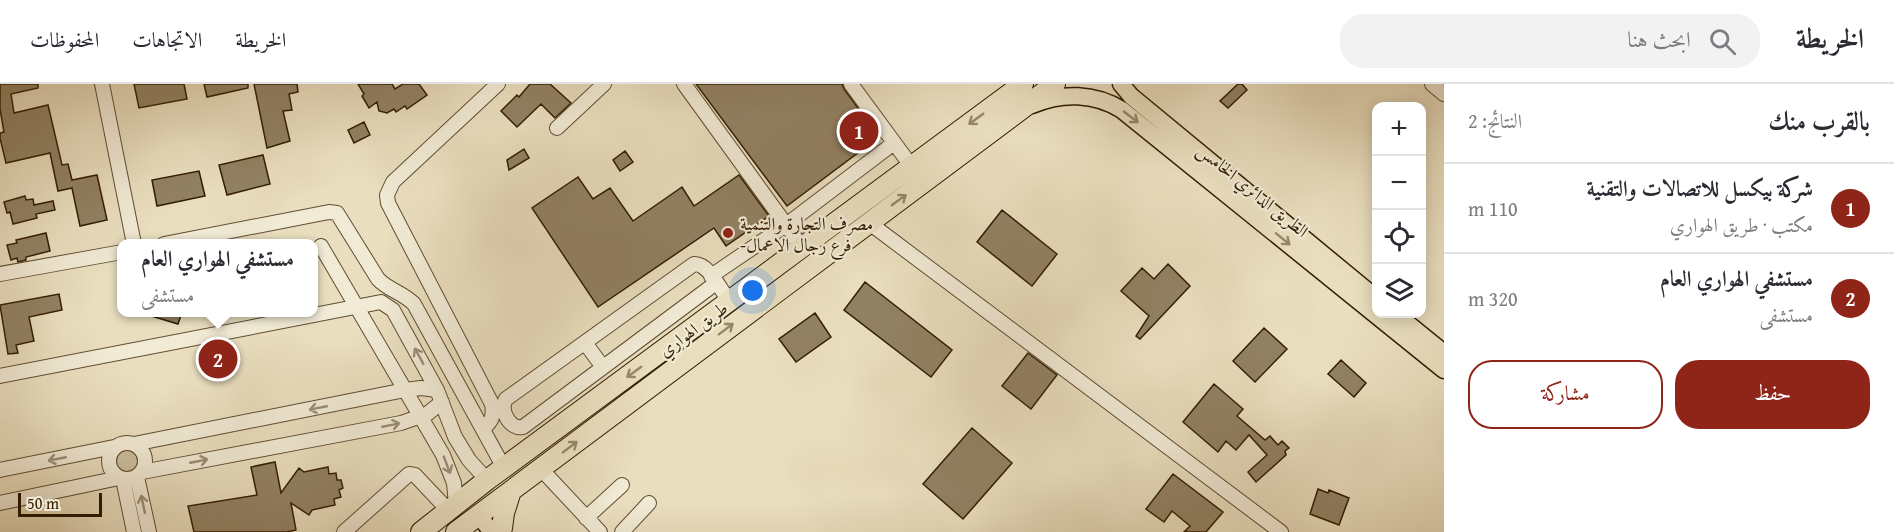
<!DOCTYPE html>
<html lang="ar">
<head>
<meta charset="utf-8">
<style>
  body { margin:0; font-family:"Gentium Book Plus",Amiri,serif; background:#f2f2f3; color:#2b2b33; direction:rtl }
  .controls { position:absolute; right:18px; top:18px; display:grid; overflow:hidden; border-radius:12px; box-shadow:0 3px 15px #0003 }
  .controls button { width:54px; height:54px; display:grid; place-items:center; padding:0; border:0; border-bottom:2px solid #e1e1e2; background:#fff; color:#2b2b33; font:30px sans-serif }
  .scale { position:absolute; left:18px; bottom:15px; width:84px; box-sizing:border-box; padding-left:6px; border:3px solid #321d01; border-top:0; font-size:16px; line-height:21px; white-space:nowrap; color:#321d01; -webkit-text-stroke:4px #f1ead5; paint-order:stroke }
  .you { position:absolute; left:753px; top:207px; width:21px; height:21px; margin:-15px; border:4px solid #fff; border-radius:50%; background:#1a73e8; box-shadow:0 0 0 9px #1a73e833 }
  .badge { display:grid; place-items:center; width:39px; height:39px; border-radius:50%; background:#8f2418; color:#fff; font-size:20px; font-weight:700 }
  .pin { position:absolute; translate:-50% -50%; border:3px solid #fff; box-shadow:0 2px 6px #0006 }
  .popup { position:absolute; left:117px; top:155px; width:201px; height:78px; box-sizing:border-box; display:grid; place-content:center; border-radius:12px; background:#fff; filter:drop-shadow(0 2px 4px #0005); font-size:20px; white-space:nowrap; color:#7c7c81 }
  .popup b { font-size:22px; color:#2b2b33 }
  .popup::after { content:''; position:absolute; left:50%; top:100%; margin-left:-12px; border:12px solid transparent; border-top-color:#fff }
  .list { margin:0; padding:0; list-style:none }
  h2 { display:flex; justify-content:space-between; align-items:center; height:78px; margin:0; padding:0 24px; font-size:26px }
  h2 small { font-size:20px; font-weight:400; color:#7c7c81 }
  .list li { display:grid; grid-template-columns:39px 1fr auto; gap:18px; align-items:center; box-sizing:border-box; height:90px; padding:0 24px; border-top:2px solid #e1e1e2 }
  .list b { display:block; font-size:22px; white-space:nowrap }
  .list p { margin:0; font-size:20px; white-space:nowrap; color:#7c7c81 }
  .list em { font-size:20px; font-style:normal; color:#7c7c81 }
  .actions { display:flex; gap:12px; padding:18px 24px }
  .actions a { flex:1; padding:14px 0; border:2px solid #8f2418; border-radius:24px; text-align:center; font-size:21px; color:#8f2418 }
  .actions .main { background:#8f2418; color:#fff }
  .icon { flex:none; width:33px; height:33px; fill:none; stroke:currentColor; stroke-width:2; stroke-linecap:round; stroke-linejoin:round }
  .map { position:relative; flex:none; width:1444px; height:448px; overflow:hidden; direction:ltr }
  header { display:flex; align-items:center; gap:36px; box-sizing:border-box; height:84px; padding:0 30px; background:#fff; border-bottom:2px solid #e1e1e2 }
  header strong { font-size:28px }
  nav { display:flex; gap:33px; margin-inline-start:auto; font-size:21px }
  .search { width:420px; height:54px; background:#f2f2f3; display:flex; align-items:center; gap:15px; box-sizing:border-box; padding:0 21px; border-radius:24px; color:#7c7c81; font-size:22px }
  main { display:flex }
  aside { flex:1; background:#fff }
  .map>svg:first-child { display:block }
  .green { fill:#cabd9e; stroke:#7e6d50; stroke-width:1.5 }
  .building { fill:#918163; stroke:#321d01; stroke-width:1.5 }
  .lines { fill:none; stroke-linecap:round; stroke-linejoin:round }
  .minor-casing { stroke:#604d30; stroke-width:16 }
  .major-casing { stroke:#321d01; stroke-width:19 }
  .highway-casing { stroke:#321d01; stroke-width:22 }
  .minor { stroke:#f1ead5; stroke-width:14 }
  .major { stroke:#e9debe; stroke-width:16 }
  .highway { stroke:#e9debe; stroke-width:20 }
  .oneway { stroke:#978769 }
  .oneway2 { stroke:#9b8e76 }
  .poi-dot { fill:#8f2418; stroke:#f1ead5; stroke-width:2 }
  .labels { text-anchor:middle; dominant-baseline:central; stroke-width:4.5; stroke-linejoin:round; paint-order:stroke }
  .street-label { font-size:18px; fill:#321d01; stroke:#f1ead5 }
  .poi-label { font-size:18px; fill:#321d01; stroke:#f1ead5; text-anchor:start }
</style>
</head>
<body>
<header>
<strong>الخريطة</strong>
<div class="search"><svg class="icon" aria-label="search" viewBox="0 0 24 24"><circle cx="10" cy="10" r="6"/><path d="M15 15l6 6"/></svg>ابحث هنا</div>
<nav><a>الخريطة</a><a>الاتجاهات</a><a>المحفوظات</a></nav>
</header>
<main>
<aside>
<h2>بالقرب منك<small>النتائج: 2</small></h2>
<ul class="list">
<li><span class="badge">1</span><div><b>شركة بيكسل للاتصالات والتقنية</b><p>مكتب · طريق الهواري</p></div><em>110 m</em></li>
<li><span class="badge">2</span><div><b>مستشفي الهواري العام</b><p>مستشفى</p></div><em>320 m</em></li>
</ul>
<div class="actions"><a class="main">حفظ</a><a>مشاركة</a></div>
</aside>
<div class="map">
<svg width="1444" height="448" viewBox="0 0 1444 448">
  <rect width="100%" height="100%" fill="#e9debe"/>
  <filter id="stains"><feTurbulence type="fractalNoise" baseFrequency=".00333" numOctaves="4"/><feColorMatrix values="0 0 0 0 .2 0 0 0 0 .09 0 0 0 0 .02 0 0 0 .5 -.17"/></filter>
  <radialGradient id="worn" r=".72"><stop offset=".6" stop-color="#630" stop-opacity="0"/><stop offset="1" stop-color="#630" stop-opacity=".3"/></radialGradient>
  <path class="green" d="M116 377a11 11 0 1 1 22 0a11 11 0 1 1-22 0Z"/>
  <path class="building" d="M0,0H38V4L11,10L14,29L48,21L62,81L68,80L72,96L97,91L107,136L80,142L72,104L58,107L50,69L6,79L0,54V49L4,48L0,25Z
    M134,0H184L187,15L139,24Z
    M204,0H248V4L207,13Z
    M254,0H297L298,8L289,10L292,26L283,27L290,57L267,64Z
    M358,0H392L395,5L403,0H419L427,11L407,25L405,22L396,28L394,25L387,29L379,27L377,18L369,24L362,12L364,10Z
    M530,0H550L571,19L555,34L541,20L517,43L501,27L517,11L519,13Z
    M696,0H842L844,5L879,53L787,122Z
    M1238,0H1242L1247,6L1228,24L1220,17Z
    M364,38L370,51L354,59L348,46Z
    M524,65L529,74L509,86L507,76Z
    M625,67L633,78L620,87L613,76Z
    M263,71L270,100L227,111L219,81Z
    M199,87L205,112L157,122L152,96Z
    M739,91L769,132L726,162L714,144L598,223L532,124L578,93L593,115L610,104L633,137L682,103L694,122Z
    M25,112L26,116L33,115L34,121L53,117L55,126L36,130L37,134L13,140L10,128L7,129L4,118Z
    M1002,126L1057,170L1032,202L977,158Z
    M46,149L50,167L26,173V176L18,178L17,174L11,176L7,161L17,159L16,156Z
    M1168,180L1190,202L1140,255L1136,252L1149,232L1121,207L1142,184L1154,195Z
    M865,198L952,266L931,293L844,226Z
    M59,210L62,226L29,233L34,257L16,261L18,269L8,270L0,221Z
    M149,228H182L178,240L148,231Z
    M815,229L831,253L796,278L779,255Z
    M1264,244L1287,265L1255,298L1233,277Z
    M1028,269L1057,291L1031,325L1002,302Z
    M1341,276L1366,299L1354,313L1328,290Z
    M1214,300L1243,325L1237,332L1265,356L1270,352L1278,361L1282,357L1289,364L1285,367L1286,371L1256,398L1248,388L1267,371L1249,351L1236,366L1226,357L1218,368L1183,338Z
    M972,344L1012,379L963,435L923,400Z
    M275,378L281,409L299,384L304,388L328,383L329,390L336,389L337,396H341L343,404L339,406L341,413L334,415L335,421L312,426L309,431L291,419L296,446L287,448H194L188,422L257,411L251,383Z
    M1173,390L1223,428L1206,448H1184L1190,442L1172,427L1164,438L1146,425Z
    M1318,405L1328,409L1329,406L1349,414L1339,441L1310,430Z"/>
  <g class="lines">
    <g class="minor-casing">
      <path id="minor" d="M102,0L134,160
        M684,0L802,163
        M851,0L912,83
        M1432,0L1444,10
        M557,44L604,0
        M868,138L1281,448
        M164,160L329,128L337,129L378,195C388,206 402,208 414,220L504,384
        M321,162L443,371L454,399L456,420
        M0,190L122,168
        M711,192L786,141L894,59
        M716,199L523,343C510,346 499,326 506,315L694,180C709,179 721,207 730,218
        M585,259L603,283
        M0,292L381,218L393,226L437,306L455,353L469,376L487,396
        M483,345C492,337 494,333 492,320L388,119L387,111L393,98L498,0
        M109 377a18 18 0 1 1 36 0a18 18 0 1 1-36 0Z
        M134,360L405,306L421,304L437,306
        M541,385L600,448
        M0,386L114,363
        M142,388L401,339L427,330L442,318
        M137,393L149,448
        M123,395L134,448
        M0,419L119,394
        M586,434L622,401
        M344,448L409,390L415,391L448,426
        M622,448L649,419"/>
    </g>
    <g class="major-casing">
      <path id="major" d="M1121,0L1131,12L1376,214
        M1032,21C1062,8 1095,9 1122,26L1444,286
        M1396,230L1444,269
        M478,431L492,448"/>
    </g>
    <g class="highway-casing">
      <path id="highway" d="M502,444L504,429L511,407
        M421,448L487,396L1023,0
        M456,448L1055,0"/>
    </g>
    <use href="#minor" class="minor"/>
    <use href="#major" class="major"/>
    <use href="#highway" class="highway"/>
  </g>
  <defs><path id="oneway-shaft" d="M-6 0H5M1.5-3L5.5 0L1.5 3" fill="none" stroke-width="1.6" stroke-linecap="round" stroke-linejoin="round" transform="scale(1.5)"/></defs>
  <g class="oneway">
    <use href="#oneway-shaft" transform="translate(1131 33) rotate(38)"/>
    <use href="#oneway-shaft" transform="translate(976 35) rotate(144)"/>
    <use href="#oneway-shaft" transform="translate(899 116) rotate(-36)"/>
    <use href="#oneway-shaft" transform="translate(1283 155) rotate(39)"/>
    <use href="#oneway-shaft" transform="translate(726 245) rotate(-37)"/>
    <use href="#oneway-shaft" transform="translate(634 288) rotate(144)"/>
    <use href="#oneway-shaft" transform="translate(570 363) rotate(-37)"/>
  </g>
  <g class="oneway2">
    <use href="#oneway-shaft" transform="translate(419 272) rotate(-119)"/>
    <use href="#oneway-shaft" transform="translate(318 324) rotate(169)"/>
    <use href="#oneway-shaft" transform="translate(391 341) rotate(-11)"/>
    <use href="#oneway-shaft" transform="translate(57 375) rotate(169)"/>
    <use href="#oneway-shaft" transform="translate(199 377) rotate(-11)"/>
    <use href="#oneway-shaft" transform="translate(447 381) rotate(69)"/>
    <use href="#oneway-shaft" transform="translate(143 420) rotate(-102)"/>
  </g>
  <circle class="poi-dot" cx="728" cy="149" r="6"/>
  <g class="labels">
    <g class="street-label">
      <text transform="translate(1253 106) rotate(39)">الطريق الدائري الخامس</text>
      <text transform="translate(693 245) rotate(-36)">طريق الهواري</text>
    </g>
    <g class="poi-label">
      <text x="740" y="139">مصرف التجارة والتنمية<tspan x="740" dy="21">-فرع رجال الاعمال</tspan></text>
    </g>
  </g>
  <rect width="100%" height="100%" filter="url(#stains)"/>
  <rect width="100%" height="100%" fill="url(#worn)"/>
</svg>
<div class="controls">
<button>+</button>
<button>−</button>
<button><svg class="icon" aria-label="locate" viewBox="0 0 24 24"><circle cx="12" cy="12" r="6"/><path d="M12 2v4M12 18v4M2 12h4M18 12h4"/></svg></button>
<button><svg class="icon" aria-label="layers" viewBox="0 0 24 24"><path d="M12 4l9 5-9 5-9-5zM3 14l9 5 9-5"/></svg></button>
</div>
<div class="scale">50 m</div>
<div class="you"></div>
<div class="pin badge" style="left:859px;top:47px">1</div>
<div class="pin badge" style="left:218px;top:275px">2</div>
<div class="popup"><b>مستشفي الهواري العام</b>مستشفى</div>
</div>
</main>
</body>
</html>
